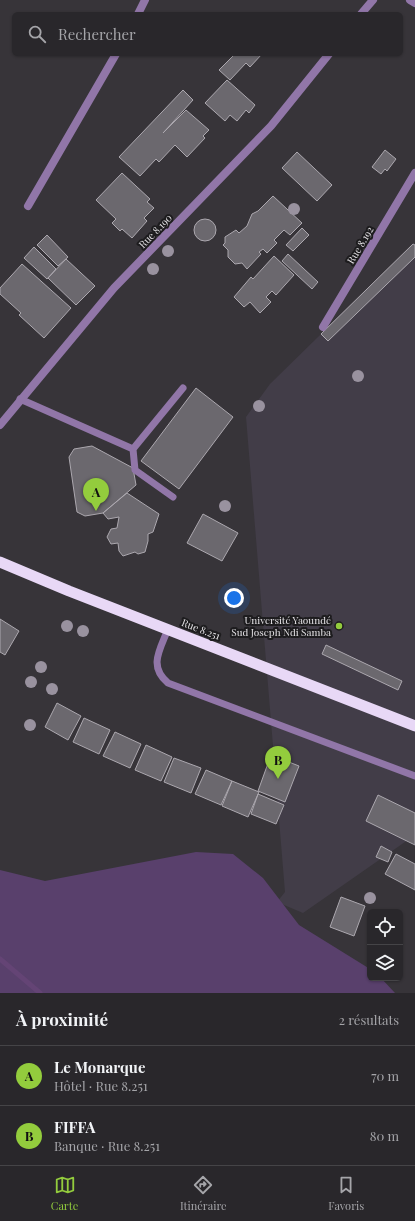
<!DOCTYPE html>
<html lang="fr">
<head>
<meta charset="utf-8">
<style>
  body { margin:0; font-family:"Playfair Display",serif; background:#312f33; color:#f1f3f6 }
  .controls { position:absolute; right:12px; bottom:12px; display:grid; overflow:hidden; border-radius:6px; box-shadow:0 1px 3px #0004 }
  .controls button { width:36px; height:36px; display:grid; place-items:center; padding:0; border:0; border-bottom:1px solid #454447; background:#29272b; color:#f1f3f6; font:20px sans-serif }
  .you { position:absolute; left:234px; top:598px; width:14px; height:14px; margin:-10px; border:3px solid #fff; border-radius:50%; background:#1a73e8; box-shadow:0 0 0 6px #1a73e833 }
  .badge { display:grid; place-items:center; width:26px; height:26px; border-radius:50%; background:#93cc3d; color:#111; font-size:13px; font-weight:700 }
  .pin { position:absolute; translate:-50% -33px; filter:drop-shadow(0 1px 2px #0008) }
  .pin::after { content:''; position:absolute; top:21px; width:14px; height:12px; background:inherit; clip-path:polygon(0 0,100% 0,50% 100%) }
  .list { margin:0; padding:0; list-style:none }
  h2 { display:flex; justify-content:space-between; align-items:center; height:52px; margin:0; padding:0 16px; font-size:17px }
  h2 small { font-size:13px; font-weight:400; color:#a5a5a9 }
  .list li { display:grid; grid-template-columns:26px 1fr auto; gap:12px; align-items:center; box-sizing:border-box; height:60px; padding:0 16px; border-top:1px solid #454447 }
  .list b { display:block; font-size:15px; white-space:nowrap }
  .list p { margin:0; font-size:13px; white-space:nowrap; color:#a5a5a9 }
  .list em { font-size:13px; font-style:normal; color:#a5a5a9 }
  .icon { flex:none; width:22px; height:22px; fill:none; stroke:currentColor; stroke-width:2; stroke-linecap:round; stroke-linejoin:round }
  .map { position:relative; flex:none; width:415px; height:993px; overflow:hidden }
  .search { position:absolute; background:#29272b; box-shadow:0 1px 3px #0004; left:12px; right:12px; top:12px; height:44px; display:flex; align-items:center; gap:10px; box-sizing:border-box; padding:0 14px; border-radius:6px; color:#a5a5a9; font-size:15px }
  .sheet { height:172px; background:#29272b }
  nav { display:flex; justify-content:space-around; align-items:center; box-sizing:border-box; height:56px; border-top:1px solid #454447; background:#29272b; font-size:11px; color:#a5a5a9 }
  nav a { display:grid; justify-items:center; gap:2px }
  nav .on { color:#93cc3d }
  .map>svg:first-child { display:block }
  .built { fill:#423d48 }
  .green { fill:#59406c }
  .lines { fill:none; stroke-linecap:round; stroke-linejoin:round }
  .stream { stroke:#644475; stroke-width:5 }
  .building { fill:#6b686e; stroke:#aca8af }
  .service { stroke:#9176a8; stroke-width:7 }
  .minor { stroke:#9176a8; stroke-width:8 }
  .trunk { stroke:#e8d8f6; stroke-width:11 }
  .tree { fill:#99929f }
  .poi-dot { fill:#93cc3d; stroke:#1d1c1e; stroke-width:1.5 }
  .labels { text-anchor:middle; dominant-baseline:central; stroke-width:4; stroke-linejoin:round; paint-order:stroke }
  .street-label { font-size:10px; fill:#e5e3e6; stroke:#1d1c1e }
  .poi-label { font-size:10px; fill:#e5e3e6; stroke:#1d1c1e; text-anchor:end }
</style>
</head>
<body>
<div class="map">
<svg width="415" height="993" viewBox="0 0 415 993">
  <rect width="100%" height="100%" fill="#373439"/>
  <path class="built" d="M413,244L415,245V835L303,913L277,902L285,892L246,417L270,384Z"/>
  <path class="green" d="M196,852L233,854L263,878L299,925L370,969V978H381L395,993H0V870L45,881Z"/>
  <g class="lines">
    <path class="stream" d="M0,959L40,993"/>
  </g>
  <path class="building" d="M235,54H262L250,67L246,63L230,80L219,70Z
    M227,80L255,105L249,113L246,110L237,121L230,115L225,121L205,103Z
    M183,90L193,100L163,133L186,110L209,130L203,136L205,138L187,157L175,145L159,162L156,159L140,176L119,157Z
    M385,150L396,159L387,171L385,169L381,174L372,167Z
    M297,152L332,185L317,201L282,168Z
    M122,173L150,199L147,202L154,208L144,218L147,221L132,238L122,229L120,231L112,223L116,219L96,200Z
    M273,196L302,223L290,235L284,230L274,240L277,243L267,253L263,249L259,252L261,254L247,269L242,263L235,264L228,257V250L223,245L225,243V237L236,230L239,233L247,226L252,214L258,211Z
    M194 230a11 11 0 1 1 22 0a11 11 0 1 1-22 0Z
    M302,228L309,235L293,251L286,245Z
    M47,235L68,257L58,266L37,245Z
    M413,244L415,245V257L328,341L321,334Z
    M34,247L56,269L47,279L24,258Z
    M288,254L318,282L312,289L282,261Z
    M274,256L294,275L276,295L272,291L266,297L271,302L260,313L250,302L244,307L234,297L251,277L253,279Z
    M66,259L95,286L76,305L48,278Z
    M22,264L71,308L44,338L19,315L21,313L0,294V288Z
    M196,388L233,417L179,489L141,461Z
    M92,446L133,468L136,485L103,513L85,516L77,512L69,457L74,449Z
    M127,493L159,514L153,532L148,534V541L145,552L138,554L135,552L123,556L119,551L118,543L111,544L107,537L111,529L117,528L119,517L108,519L103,513Z
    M203,514L238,533L222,561L187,543Z
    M0,619L19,631L5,655L0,652Z
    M326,645L402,681L398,690L322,654Z
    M57,703L81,716L68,740L45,727Z
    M84,718L110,730L99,754L73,742Z
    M115,732L141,744L130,768L103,756Z
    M146,745L172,757L161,781L135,770Z
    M271,755L299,766L285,802L258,791Z
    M174,758L201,768L191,793L164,782Z
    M206,770L232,781L221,805L195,794Z
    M232,781L259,792L248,817L222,806Z
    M258,794L284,805L276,824L251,814Z
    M378,795L415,813V845L366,821Z
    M381,846L392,852L388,862L376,857Z
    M396,854L415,864V890L385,874Z
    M341,897L365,906L354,936L330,927Z"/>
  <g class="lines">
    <path class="service" d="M20,399L133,449
      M173,497L135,470L133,449L183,388
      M168,629C160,650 148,666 168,683L415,776"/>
    <path class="minor" d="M410,0L415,3
      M138,14L145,0
      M361,14L373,0
      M28,206L116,54
      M323,327L415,173
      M0,425L114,288L271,126L329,54"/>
    <path class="trunk" d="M0,562L69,591L415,726"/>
  </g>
  <g class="tree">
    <circle cx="294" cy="209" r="6"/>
    <circle cx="168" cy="251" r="6"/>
    <circle cx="153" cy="269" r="6"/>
    <circle cx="358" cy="376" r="6"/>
    <circle cx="259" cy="406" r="6"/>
    <circle cx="225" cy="506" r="6"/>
    <circle cx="67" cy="626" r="6"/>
    <circle cx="83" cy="631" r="6"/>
    <circle cx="41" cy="667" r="6"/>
    <circle cx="31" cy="682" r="6"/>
    <circle cx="52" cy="689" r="6"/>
    <circle cx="30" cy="725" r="6"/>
    <circle cx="370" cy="898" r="6"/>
  </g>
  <circle class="poi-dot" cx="339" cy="626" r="4"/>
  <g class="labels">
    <g class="street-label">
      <text transform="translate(155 231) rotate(-46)">Rue 8.190</text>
      <text transform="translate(360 245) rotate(-59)">Rue 8.192</text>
      <text transform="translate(201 629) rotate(21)">Rue 8.251</text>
    </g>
    <g class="poi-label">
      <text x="331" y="620">Université Yaoundé<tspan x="331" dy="12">Sud Joseph Ndi Samba</tspan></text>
    </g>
  </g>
</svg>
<div class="controls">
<button><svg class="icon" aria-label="locate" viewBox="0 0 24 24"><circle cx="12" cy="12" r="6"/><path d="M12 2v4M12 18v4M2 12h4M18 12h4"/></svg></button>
<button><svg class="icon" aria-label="layers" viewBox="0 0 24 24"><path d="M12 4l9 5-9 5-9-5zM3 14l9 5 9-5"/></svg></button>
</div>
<div class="you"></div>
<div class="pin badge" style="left:96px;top:511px">A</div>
<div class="pin badge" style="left:278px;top:779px">B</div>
<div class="search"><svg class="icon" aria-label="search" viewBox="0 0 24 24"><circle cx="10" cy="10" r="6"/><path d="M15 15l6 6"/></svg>Rechercher</div>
</div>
<section class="sheet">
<h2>À proximité<small>2 résultats</small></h2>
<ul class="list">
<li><span class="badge">A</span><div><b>Le Monarque</b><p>Hôtel · Rue 8.251</p></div><em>70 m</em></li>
<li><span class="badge">B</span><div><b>FIFFA</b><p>Banque · Rue 8.251</p></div><em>80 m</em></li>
</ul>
</section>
<nav>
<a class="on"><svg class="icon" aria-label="map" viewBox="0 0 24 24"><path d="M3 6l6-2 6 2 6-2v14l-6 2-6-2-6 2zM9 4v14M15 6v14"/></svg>Carte</a>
<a><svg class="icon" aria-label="directions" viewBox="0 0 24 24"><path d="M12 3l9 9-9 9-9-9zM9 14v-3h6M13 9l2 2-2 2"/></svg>Itinéraire</a>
<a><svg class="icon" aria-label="saved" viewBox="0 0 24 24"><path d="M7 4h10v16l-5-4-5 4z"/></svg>Favoris</a>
</nav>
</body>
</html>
